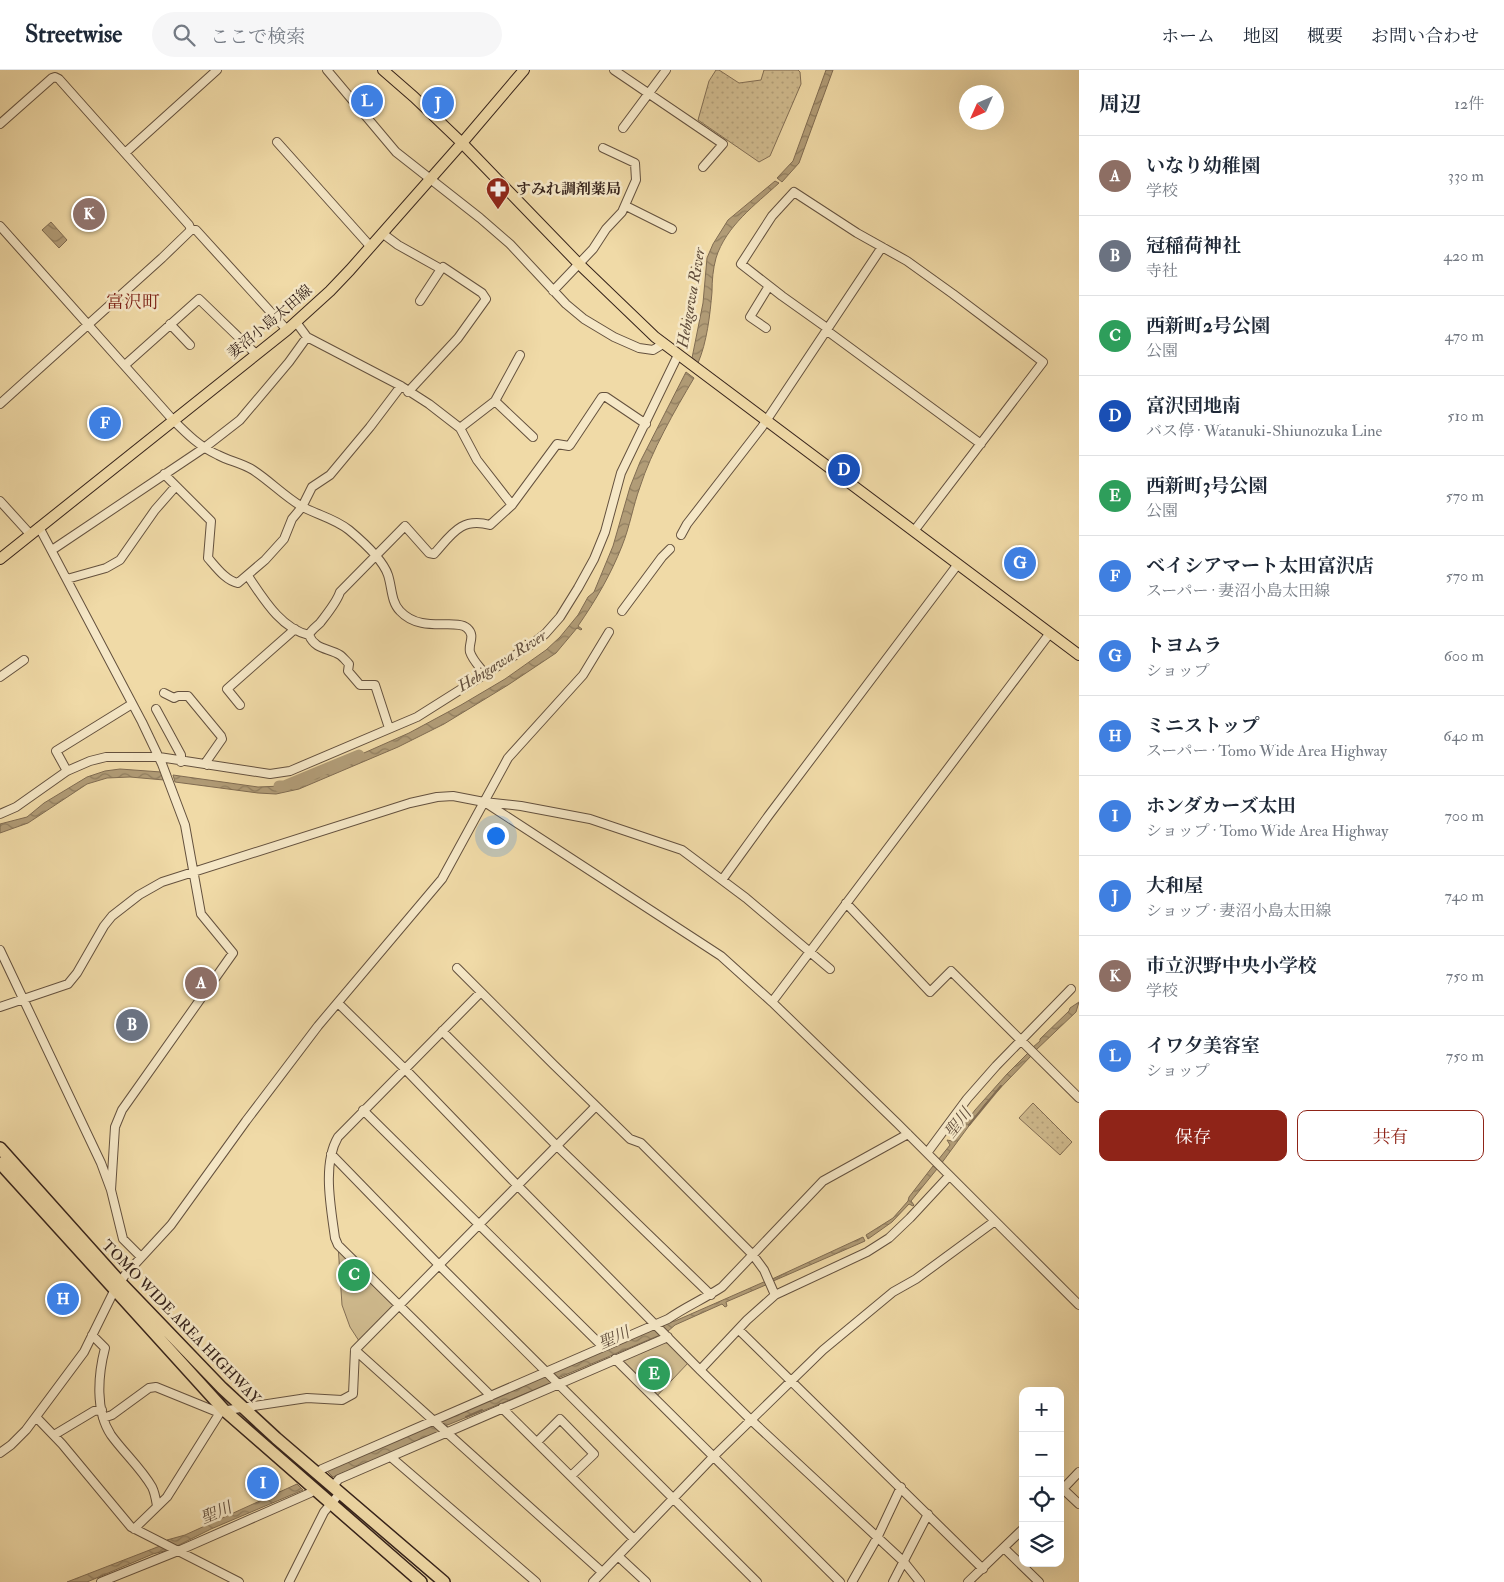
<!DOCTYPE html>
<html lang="ja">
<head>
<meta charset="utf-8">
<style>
  body { margin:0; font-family:"IM FELL Double Pica","Noto Serif JP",serif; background:#f6f6f7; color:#1f2937 }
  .controls { position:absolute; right:15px; bottom:15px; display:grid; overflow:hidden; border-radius:10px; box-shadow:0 5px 20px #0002 }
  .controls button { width:45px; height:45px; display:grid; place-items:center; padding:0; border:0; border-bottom:1px solid #e0e1e3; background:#fff; color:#1f2937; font:25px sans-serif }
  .compass { position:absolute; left:959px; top:15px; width:45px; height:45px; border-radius:50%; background:#fff; box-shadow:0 5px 20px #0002; rotate:225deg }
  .you { position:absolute; left:495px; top:765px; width:18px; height:18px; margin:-12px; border:4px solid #fff; border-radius:50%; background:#1a73e8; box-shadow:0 0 0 8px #1a73e833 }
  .badge { display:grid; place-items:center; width:32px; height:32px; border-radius:50%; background:#8f2418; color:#fff; font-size:16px; font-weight:700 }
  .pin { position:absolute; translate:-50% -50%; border:2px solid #fff; box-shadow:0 1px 5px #0006 }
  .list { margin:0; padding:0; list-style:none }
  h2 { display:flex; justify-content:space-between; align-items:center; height:65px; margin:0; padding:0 20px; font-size:21px }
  h2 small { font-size:16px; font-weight:400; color:#747a83 }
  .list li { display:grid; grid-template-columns:32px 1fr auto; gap:15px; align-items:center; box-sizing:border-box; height:80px; padding:0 20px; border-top:1px solid #e0e1e3 }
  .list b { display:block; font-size:19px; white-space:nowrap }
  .list p { margin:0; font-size:16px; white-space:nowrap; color:#747a83 }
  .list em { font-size:16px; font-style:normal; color:#747a83 }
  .actions { display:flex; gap:10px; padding:15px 20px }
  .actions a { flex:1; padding:11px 0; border:1px solid #8f2418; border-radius:10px; text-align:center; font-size:18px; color:#8f2418 }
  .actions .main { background:#8f2418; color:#fff }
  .icon { flex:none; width:28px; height:28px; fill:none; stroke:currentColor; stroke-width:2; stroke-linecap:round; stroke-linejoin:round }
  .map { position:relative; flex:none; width:1079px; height:1512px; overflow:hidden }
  header { display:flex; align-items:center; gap:30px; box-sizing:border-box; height:70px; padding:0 25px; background:#fff; border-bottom:1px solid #e0e1e3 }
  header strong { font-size:24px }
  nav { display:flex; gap:28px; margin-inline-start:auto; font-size:18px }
  .search { width:350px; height:45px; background:#f6f6f7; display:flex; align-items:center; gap:12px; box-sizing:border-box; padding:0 18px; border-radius:28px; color:#747a83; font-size:19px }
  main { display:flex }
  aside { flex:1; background:#fff }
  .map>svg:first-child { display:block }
  .grass { fill:url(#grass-dots); stroke:#836f55 }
  .park { fill:#d0bb8f; stroke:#836f55 }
  .water { fill:url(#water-waves); stroke:#806c52 }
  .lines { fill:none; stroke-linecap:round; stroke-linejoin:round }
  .stream { stroke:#806c52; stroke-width:2 }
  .river { stroke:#b19c77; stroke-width:11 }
  .minor-casing { stroke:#64513e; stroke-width:10 }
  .major-casing { stroke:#36231b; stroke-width:12 }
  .highway-casing { stroke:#36231b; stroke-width:14 }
  .minor { stroke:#f5e7c6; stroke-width:8 }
  .major { stroke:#f0daa7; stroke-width:10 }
  .highway { stroke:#f0daa7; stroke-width:11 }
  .labels { text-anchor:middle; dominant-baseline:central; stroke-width:5; stroke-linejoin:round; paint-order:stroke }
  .poi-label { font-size:15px; font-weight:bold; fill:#36231b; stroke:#f5e7c6; text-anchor:start }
  .street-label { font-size:15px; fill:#36231b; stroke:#f5e7c6 }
  .water-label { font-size:16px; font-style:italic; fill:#614d3b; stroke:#f5e7c6 }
  .quarter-label { font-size:18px; fill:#7a1f14; stroke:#f5e7c6 }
</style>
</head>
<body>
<header>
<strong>Streetwise</strong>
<div class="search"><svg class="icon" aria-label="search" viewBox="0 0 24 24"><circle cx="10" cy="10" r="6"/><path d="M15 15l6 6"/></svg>ここで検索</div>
<nav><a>ホーム</a><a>地図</a><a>概要</a><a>お問い合わせ</a></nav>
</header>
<main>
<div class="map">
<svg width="1079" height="1512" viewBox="0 0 1079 1512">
  <defs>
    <pattern id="grass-dots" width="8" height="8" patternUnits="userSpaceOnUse" patternTransform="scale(1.25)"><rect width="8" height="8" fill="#d0bb8f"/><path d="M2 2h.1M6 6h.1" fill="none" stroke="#b3a07b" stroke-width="1.8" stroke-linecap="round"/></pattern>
    <pattern id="water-waves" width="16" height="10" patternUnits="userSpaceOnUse" patternTransform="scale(1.25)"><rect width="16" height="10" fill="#b19c77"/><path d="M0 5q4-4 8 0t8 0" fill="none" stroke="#917f61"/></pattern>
  </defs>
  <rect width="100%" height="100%" fill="#f0daa7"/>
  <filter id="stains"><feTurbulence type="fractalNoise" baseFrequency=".004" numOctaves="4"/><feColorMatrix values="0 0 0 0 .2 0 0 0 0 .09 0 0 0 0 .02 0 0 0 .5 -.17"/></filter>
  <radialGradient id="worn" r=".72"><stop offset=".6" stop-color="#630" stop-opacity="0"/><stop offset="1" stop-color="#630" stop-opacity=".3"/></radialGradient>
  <path class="grass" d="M716,0H719L739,13L761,10L764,0H798L800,2L801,14L770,86L759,92L698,50L709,11Z
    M1033,1033L1072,1072L1060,1085L1019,1048Z"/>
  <path class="park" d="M338,1175L399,1234L361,1274L350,1257L342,1235Z
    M666,1270L689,1292L654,1329L616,1291Z"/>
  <path class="water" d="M826,0H833L799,93L782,112L777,108L793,91Z
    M775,111L779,113C755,135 726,156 716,188C713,199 712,210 712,222C710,245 707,272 698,293L692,288L703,233L707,188L713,174L728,150Z
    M51,152L67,170L59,178L42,160Z
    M686,302L694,308C675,340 651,382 640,417C633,436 630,456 622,476C611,504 596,530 578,556L582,559L581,560L577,558L556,583L508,615L444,654L398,677L299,719L276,724L258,723L175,712L173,705L258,717L282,716L321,702L409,663L461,635L505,609L546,580L560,567L578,545L588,527L594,522L613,476L630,417L640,392Z
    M120,699L161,702L164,710L130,707L107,708L87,714L28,753L0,763V754L27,747L44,733L87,707L105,701Z
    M1079,932L1076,942L1035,981L1032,978L1040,971V969L1069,941L1070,938Z
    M1029,982L1032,985L985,1034L941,1094L938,1090L950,1075L947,1070L952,1071L975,1040L1007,1004Z
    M933,1096L937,1099L911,1131L914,1135L913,1136L909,1134L892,1152L868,1169L866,1165L893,1148L908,1131L909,1127Z
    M863,1167L865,1171L856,1175L771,1212L770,1210Z
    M766,1211L768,1214L726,1232L727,1236L725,1237L722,1234L675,1255L667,1262L659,1254L675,1251Z
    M652,1258L660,1265L558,1308L552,1302Z
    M545,1306L552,1313L445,1356L439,1351Z
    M432,1354L440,1362L333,1407L327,1401Z
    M297,1414L303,1420L211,1459L177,1476L167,1470L185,1465Z
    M160,1476L168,1480L153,1484L87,1512H67Z"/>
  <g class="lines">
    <path class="stream" d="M969,1055L1001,1016
      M466,1347L482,1340"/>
    <path class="river" d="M279,716H284L359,685"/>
    <g class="minor-casing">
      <path id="minor" d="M327,0L396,82L480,148L510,174L566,234L584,249L614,267L639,278L653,280L663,274
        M614,0L723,74L703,97
        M0,54L52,8L55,7L59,9L189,155L191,160L162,188L0,334
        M623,58L666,0
        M277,72L370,176
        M125,83L217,0
        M626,136L672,159
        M0,156L173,350C187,364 200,377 218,385C229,391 242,393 253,400C270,411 284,426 301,436C317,445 334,448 349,460C361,470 383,490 388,505C392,517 391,532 400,541C421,564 456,548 467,558C476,566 468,573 470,582C473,591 480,597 485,604
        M191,160H196L287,260
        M382,163L398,175L441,199L443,197L482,223L486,229L458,268L408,322
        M553,221L593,179L606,159L622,142L636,110L635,93L603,78
        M420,231L441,199
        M296,252L307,267L401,316L429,334L460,358L477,390L512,435
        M170,254L190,275
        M766,258L750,247L769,216
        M827,258L782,226L741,194L772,146L794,122L857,163L907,191L953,224L1043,292L914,461
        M826,260L981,374
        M125,295L199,229L256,284
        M495,331L533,367
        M460,358L495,331L520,285
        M164,404L211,451L208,488C216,497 226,511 238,513L265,490L284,469L292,449L302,437L312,417L330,405L370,357L401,316
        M0,431L30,464
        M39,457L142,652L162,694L185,755L201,844L233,883L122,1040L115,1057L111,1120
        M681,465L687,454L762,357L882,177
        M52,480L204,378L240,350L289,292L307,267
        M248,506C263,528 281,559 309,565C315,580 329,578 340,585C343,587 346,591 349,594L348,601L360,615H375L389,658
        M67,509L106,498L120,490L155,440L176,416
        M622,541L662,487L670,479
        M309,565C311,560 316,557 320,553C326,545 337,532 340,522L405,456L429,483L434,484C452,464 461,447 490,455L512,435L557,374L569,376L570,375L602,327H606L646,354
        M0,607L24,590
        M164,623L174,628L178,626H188L221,666L222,669L206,692L207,695
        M240,635L227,619L295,559
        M156,639L181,685V692
        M67,701L56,681L132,634
        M486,733L721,886L772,932L897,1053L1079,1235
        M0,744L16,737L67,701L90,691L106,687H159L270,704L290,701L417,647L528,577L545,564L560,547L578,518L594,489L605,462L621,403L678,285
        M722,810L769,745L958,494
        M846,833L930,922L951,901L1079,1028
        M0,880L101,1093L111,1120L123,1169L141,1187
        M457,898L554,995L630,1069L641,1073L753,1185L764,1200L775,1225
        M481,922L338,1067C322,1094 331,1138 335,1168L338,1175L491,1326
        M772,932L1050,563
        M338,933L404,998L518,1116L700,1300L751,1350L904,1492L920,1512
        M0,937L68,914L77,903L104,856L112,846L139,825L162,812L410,733L437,727L453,726L484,732L521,736L590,749L682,780L746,828L830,899
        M442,961L557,1076L711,1225
        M363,1040L603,1277
        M927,1083L967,1029L996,996L1071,919
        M331,1084L439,1195L757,1512
        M739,1260L983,1499
        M92,1265L105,1278C98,1305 95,1341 111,1365C124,1383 141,1398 152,1417C155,1423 156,1430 157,1436
        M355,1280L602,1502
        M615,1289L840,1512
        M700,1300L747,1250L775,1225L867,1182L889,1168L910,1148L949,1106
        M502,1338L634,1469
        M36,1347L62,1374L131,1457L239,1512
        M103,1348L112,1345L149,1318L156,1317L220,1343
        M54,1365L94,1341L102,1340
        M537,1372L560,1349L594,1384L571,1406
        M0,1383L11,1375L26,1360L84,1282L114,1221L125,1205L171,1155L246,1051L318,956L442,809L508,688L583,605L609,562
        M392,1388L536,1512
        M317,1403L322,1399L668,1249C685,1237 704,1229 722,1217L823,1111L908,1064
        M333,1416L339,1409L668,1267
        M1063,1419L1079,1434
        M1060,1422L1079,1402
        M134,1459L167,1427L221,1341L307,1328L342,1330L353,1324L355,1280L596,1036
        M1004,1478L1039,1512
        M618,1486L646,1512
        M101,1512L178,1481L310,1423L314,1420
        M289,1512L324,1442L340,1423
        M593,1512L713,1387L823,1280L893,1222L916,1209L995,1151
        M852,1512L877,1468L901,1417
        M893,1512L928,1444
        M968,1512L1023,1459"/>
    </g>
    <g class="major-casing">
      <path id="major" d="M383,0L414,27L462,73L578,193L655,267L1079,585
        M0,489L287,260L330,221L350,200L462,73L524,0"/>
    </g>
    <g class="highway-casing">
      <path id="highway" d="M0,1078L120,1212L222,1318L276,1368L444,1512
        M0,1093L224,1340L421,1512"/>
    </g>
    <use href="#minor" class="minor"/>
    <use href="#major" class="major"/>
    <use href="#highway" class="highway"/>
  </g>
  <defs>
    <g id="pharmacy-pin" transform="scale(1.25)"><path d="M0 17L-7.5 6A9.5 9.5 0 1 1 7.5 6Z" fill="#8f2418" stroke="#f5e7c6"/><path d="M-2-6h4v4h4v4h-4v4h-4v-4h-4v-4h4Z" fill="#fff"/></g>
  </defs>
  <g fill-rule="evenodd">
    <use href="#pharmacy-pin" x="498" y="119"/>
  </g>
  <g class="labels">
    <g class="poi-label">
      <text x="516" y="119">すみれ調剤薬局</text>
    </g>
    <g class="street-label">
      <text transform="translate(270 252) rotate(-40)">妻沼小島太田線</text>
      <text transform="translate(181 1252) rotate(46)">TOMO WIDE AREA HIGHWAY</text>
    </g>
    <g class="water-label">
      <text transform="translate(691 228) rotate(-80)">Hebigawa River</text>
      <text transform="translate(502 591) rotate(-32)">Hebigawa River</text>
      <text transform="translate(958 1053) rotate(-52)">聖川</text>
      <text transform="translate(614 1268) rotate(-24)">聖川</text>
      <text transform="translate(216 1443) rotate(-23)">聖川</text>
    </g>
    <g class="quarter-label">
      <text x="133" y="232">富沢町</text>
    </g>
  </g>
  <rect width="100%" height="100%" filter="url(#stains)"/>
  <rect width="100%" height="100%" fill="url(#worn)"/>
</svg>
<div class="controls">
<button>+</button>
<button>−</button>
<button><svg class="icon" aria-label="locate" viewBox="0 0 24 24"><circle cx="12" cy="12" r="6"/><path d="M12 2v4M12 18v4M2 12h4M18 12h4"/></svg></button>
<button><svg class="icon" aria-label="layers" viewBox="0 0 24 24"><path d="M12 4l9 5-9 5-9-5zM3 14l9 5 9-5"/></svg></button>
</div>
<svg class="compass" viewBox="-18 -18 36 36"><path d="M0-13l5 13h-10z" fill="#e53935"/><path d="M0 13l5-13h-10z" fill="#747a83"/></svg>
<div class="you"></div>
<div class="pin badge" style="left:201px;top:913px;background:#8d6e63">A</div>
<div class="pin badge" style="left:132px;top:955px;background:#6b7280">B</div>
<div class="pin badge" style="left:354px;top:1205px;background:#2e9e5b">C</div>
<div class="pin badge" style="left:844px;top:400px;background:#1a4fb4">D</div>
<div class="pin badge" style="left:654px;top:1304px;background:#2e9e5b">E</div>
<div class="pin badge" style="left:105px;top:353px;background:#3f7fe0">F</div>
<div class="pin badge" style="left:1020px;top:493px;background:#3f7fe0">G</div>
<div class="pin badge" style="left:63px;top:1229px;background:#3f7fe0">H</div>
<div class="pin badge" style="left:263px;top:1413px;background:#3f7fe0">I</div>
<div class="pin badge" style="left:438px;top:33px;background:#3f7fe0">J</div>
<div class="pin badge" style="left:89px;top:144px;background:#8d6e63">K</div>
<div class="pin badge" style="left:367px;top:31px;background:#3f7fe0">L</div>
</div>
<aside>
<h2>周辺<small>12件</small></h2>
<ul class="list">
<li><span class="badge" style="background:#8d6e63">A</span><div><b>いなり幼稚園</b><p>学校</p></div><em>330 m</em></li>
<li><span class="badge" style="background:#6b7280">B</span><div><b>冠稲荷神社</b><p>寺社</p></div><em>420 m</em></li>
<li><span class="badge" style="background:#2e9e5b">C</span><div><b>西新町2号公園</b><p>公園</p></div><em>470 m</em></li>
<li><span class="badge" style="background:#1a4fb4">D</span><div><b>富沢団地南</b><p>バス停 · Watanuki-Shiunozuka Line</p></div><em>510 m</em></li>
<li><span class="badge" style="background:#2e9e5b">E</span><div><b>西新町3号公園</b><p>公園</p></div><em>570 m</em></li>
<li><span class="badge" style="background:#3f7fe0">F</span><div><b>ベイシアマート太田富沢店</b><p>スーパー · 妻沼小島太田線</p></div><em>570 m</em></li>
<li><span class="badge" style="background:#3f7fe0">G</span><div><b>トヨムラ</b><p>ショップ</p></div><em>600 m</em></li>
<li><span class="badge" style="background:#3f7fe0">H</span><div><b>ミニストップ</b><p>スーパー · Tomo Wide Area Highway</p></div><em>640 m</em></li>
<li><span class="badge" style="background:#3f7fe0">I</span><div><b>ホンダカーズ太田</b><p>ショップ · Tomo Wide Area Highway</p></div><em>700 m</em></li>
<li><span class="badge" style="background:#3f7fe0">J</span><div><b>大和屋</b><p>ショップ · 妻沼小島太田線</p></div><em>740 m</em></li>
<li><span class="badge" style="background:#8d6e63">K</span><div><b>市立沢野中央小学校</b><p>学校</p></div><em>750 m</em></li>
<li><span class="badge" style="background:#3f7fe0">L</span><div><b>イワ夕美容室</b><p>ショップ</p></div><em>750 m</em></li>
</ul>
<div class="actions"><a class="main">保存</a><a>共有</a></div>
</aside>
</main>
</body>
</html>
